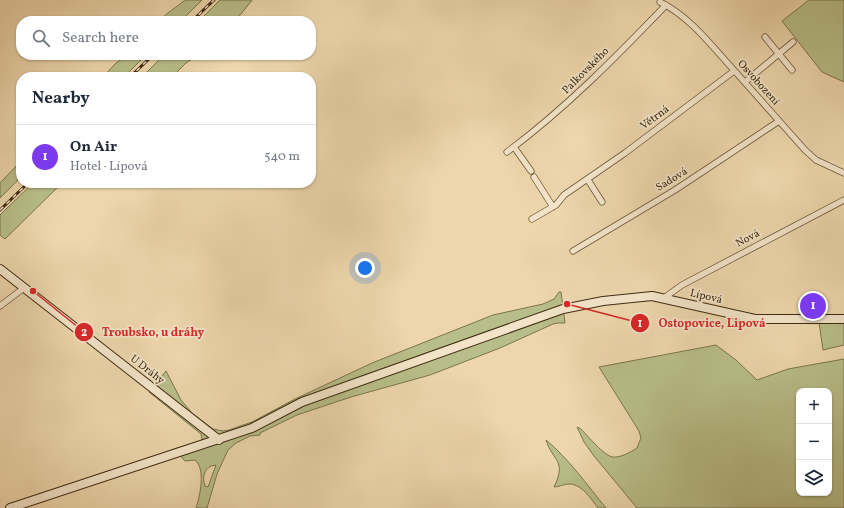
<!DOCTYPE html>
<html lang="en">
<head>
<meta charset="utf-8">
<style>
  body { margin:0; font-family:Vollkorn,serif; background:#f6f6f7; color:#1f2937 }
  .controls { position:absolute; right:12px; bottom:12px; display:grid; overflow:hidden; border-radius:8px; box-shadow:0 1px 3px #0004 }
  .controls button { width:36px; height:36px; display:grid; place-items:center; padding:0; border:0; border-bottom:1px solid #e0e1e3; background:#fff; color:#1f2937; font:20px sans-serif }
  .you { position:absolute; left:365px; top:268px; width:14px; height:14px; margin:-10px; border:3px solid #fff; border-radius:50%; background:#1a73e8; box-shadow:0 0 0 6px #1a73e833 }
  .badge { display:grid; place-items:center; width:26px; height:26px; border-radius:50%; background:#7c3aed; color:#fff; font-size:13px; font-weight:700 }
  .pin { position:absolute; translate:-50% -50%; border:2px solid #fff; box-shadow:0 1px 4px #0006 }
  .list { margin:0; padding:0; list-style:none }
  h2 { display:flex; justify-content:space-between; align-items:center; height:52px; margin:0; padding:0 16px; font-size:17px }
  h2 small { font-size:13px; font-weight:400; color:#747a83 }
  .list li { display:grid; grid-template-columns:26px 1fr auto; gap:12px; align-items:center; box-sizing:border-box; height:64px; padding:0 16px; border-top:1px solid #e0e1e3 }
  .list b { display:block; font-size:15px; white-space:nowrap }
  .list p { margin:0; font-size:13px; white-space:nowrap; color:#747a83 }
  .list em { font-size:13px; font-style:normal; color:#747a83 }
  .icon { flex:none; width:22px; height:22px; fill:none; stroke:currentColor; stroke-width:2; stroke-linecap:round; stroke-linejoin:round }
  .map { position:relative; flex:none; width:844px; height:508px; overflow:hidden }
  .search { position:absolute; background:#fff; box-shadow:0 1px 3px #0004; left:16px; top:16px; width:300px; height:44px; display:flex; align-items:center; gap:10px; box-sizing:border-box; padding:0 14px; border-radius:16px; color:#747a83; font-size:15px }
  .panel { position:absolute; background:#fff; box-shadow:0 1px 3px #0004; left:16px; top:72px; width:300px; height:116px; border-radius:16px }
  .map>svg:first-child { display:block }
  .green { fill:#b8be89; stroke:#7c754d; fill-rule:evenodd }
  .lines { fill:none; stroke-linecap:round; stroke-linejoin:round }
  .street-casing { stroke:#6a5638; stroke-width:7 }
  .secondary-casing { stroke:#3f2c11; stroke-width:10 }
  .street { stroke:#f3e4c9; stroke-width:5.5 }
  .secondary { stroke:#f3e4c9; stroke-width:8 }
  .rail-casing { stroke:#3f2c11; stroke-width:3 }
  .rail { stroke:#f3e4c9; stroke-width:1.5; stroke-dasharray:4.5; stroke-linecap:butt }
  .labels { text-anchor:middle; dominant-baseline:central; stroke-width:3.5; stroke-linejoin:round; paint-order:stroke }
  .street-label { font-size:11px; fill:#3f2c11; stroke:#f3e4c9 }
  .leader { fill:none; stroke:#d62828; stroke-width:1.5 }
  .callout-dot { fill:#d62828; stroke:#f3e4c9; stroke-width:1.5 }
  .mark-label { font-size:12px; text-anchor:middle; font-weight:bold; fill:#fff }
  .callout-label { font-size:12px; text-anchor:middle; font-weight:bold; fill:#d62828; stroke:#f3e4c9; stroke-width:3.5; stroke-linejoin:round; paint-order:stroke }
</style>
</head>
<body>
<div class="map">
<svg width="844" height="508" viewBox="0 0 844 508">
  <rect width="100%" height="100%" fill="#edd6ac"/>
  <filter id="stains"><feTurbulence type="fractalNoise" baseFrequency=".005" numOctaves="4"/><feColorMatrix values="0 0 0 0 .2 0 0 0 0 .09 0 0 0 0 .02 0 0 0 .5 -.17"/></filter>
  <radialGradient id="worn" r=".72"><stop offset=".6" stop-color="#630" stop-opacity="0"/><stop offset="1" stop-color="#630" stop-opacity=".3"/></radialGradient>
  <path class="green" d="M185,0H202L181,21H160C168,11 176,8 185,0Z
    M220,0H252L241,14L232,21H199Z
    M809,0H844V82L822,72L782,21Z
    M127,55H146L124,77H103L115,64Z
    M164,55H198L186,63L172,77H142Z
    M21,161V177L0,198V183Z
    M33,183H62L5,239L0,235V215Z
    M559,292H561L565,323H558L553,324L500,348L430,375L351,397L297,415L262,432L260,433V435L250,436L236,443L228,450L217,474L207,508H196C200,496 206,469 195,460L185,461L174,449L200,441L202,439L201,434L149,392L166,371L181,400L192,413L213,429L223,431L229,430L252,422L295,399L372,363L493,315L543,304L554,299ZM216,465L208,487L205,486C202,477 204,470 211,466Z
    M819,322L844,323V345L823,350Z
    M716,345L736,360L757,380L788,369L844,359V508H637L594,456L584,442L577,427L581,429C588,436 604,456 613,457C620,458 631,452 637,448L641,438L639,431L599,367ZM799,391H829V493H799Z
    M546,440C569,459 587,485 606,508H598C591,499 582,484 569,484C564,484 559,487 554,487C567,460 553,462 546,440Z"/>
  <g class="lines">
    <g class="street-casing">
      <path id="street" d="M660,2C689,16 711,45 732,68C756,95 780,122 805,150L816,160L844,173
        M765,37L792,70
        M745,82L793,42
        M514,147L531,171
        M507,152C565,109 616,57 666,5
        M534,177L553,207
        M588,180L602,202
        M532,219L556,205L564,195L625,153L734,71
        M573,251L675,190L779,121
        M664,298L682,285L844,200
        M0,306L24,288"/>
    </g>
    <g class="secondary-casing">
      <path id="secondary" d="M0,269L219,440
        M10,508L252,428L302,402L563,309L603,301L652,296L755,319H844"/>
    </g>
    <use href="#street" class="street"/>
    <use href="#secondary" class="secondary"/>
    <g class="rail-casing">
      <path id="rail" d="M192,21L214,0
        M130,77L153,55
        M0,210L28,183"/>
    </g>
    <use href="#rail" class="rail"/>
  </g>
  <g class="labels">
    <g class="street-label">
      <text transform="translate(586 71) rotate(-45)">Palkovského</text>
      <text transform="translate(758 83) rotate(48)">Osvobození</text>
      <text transform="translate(655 118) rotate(-37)">Větrná</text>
      <text transform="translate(672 180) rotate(-32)">Sadová</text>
      <text transform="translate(748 239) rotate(-28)">Nová</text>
      <text transform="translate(706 297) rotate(13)">Lípová</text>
      <text transform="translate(147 370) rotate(38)">U Dráhy</text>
    </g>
  </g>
  <path class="leader" d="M567 304L640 323M33 291L84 332"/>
  <g class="callout-dot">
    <circle cx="567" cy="304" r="4"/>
    <circle cx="33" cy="291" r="4"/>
    <circle cx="640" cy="323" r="10"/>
    <circle cx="84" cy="332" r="10"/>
  </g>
  <g class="mark-label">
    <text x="640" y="327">1</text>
    <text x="84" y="336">2</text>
  </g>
  <g class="callout-label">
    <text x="712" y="327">Ostopovice, Lipová</text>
    <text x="153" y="336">Troubsko, u dráhy</text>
  </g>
  <rect width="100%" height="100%" filter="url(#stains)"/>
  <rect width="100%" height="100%" fill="url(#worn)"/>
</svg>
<div class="controls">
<button>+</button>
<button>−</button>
<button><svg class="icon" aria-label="layers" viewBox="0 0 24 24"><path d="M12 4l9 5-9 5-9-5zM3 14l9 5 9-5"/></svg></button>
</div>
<div class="you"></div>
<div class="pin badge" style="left:813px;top:306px">1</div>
<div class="search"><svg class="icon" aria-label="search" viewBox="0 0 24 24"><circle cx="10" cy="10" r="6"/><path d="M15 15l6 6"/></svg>Search here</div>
<section class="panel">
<h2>Nearby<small></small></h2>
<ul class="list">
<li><span class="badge">1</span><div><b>On Air</b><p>Hotel · Lípová</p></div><em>540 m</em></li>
</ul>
</section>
</div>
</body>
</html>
